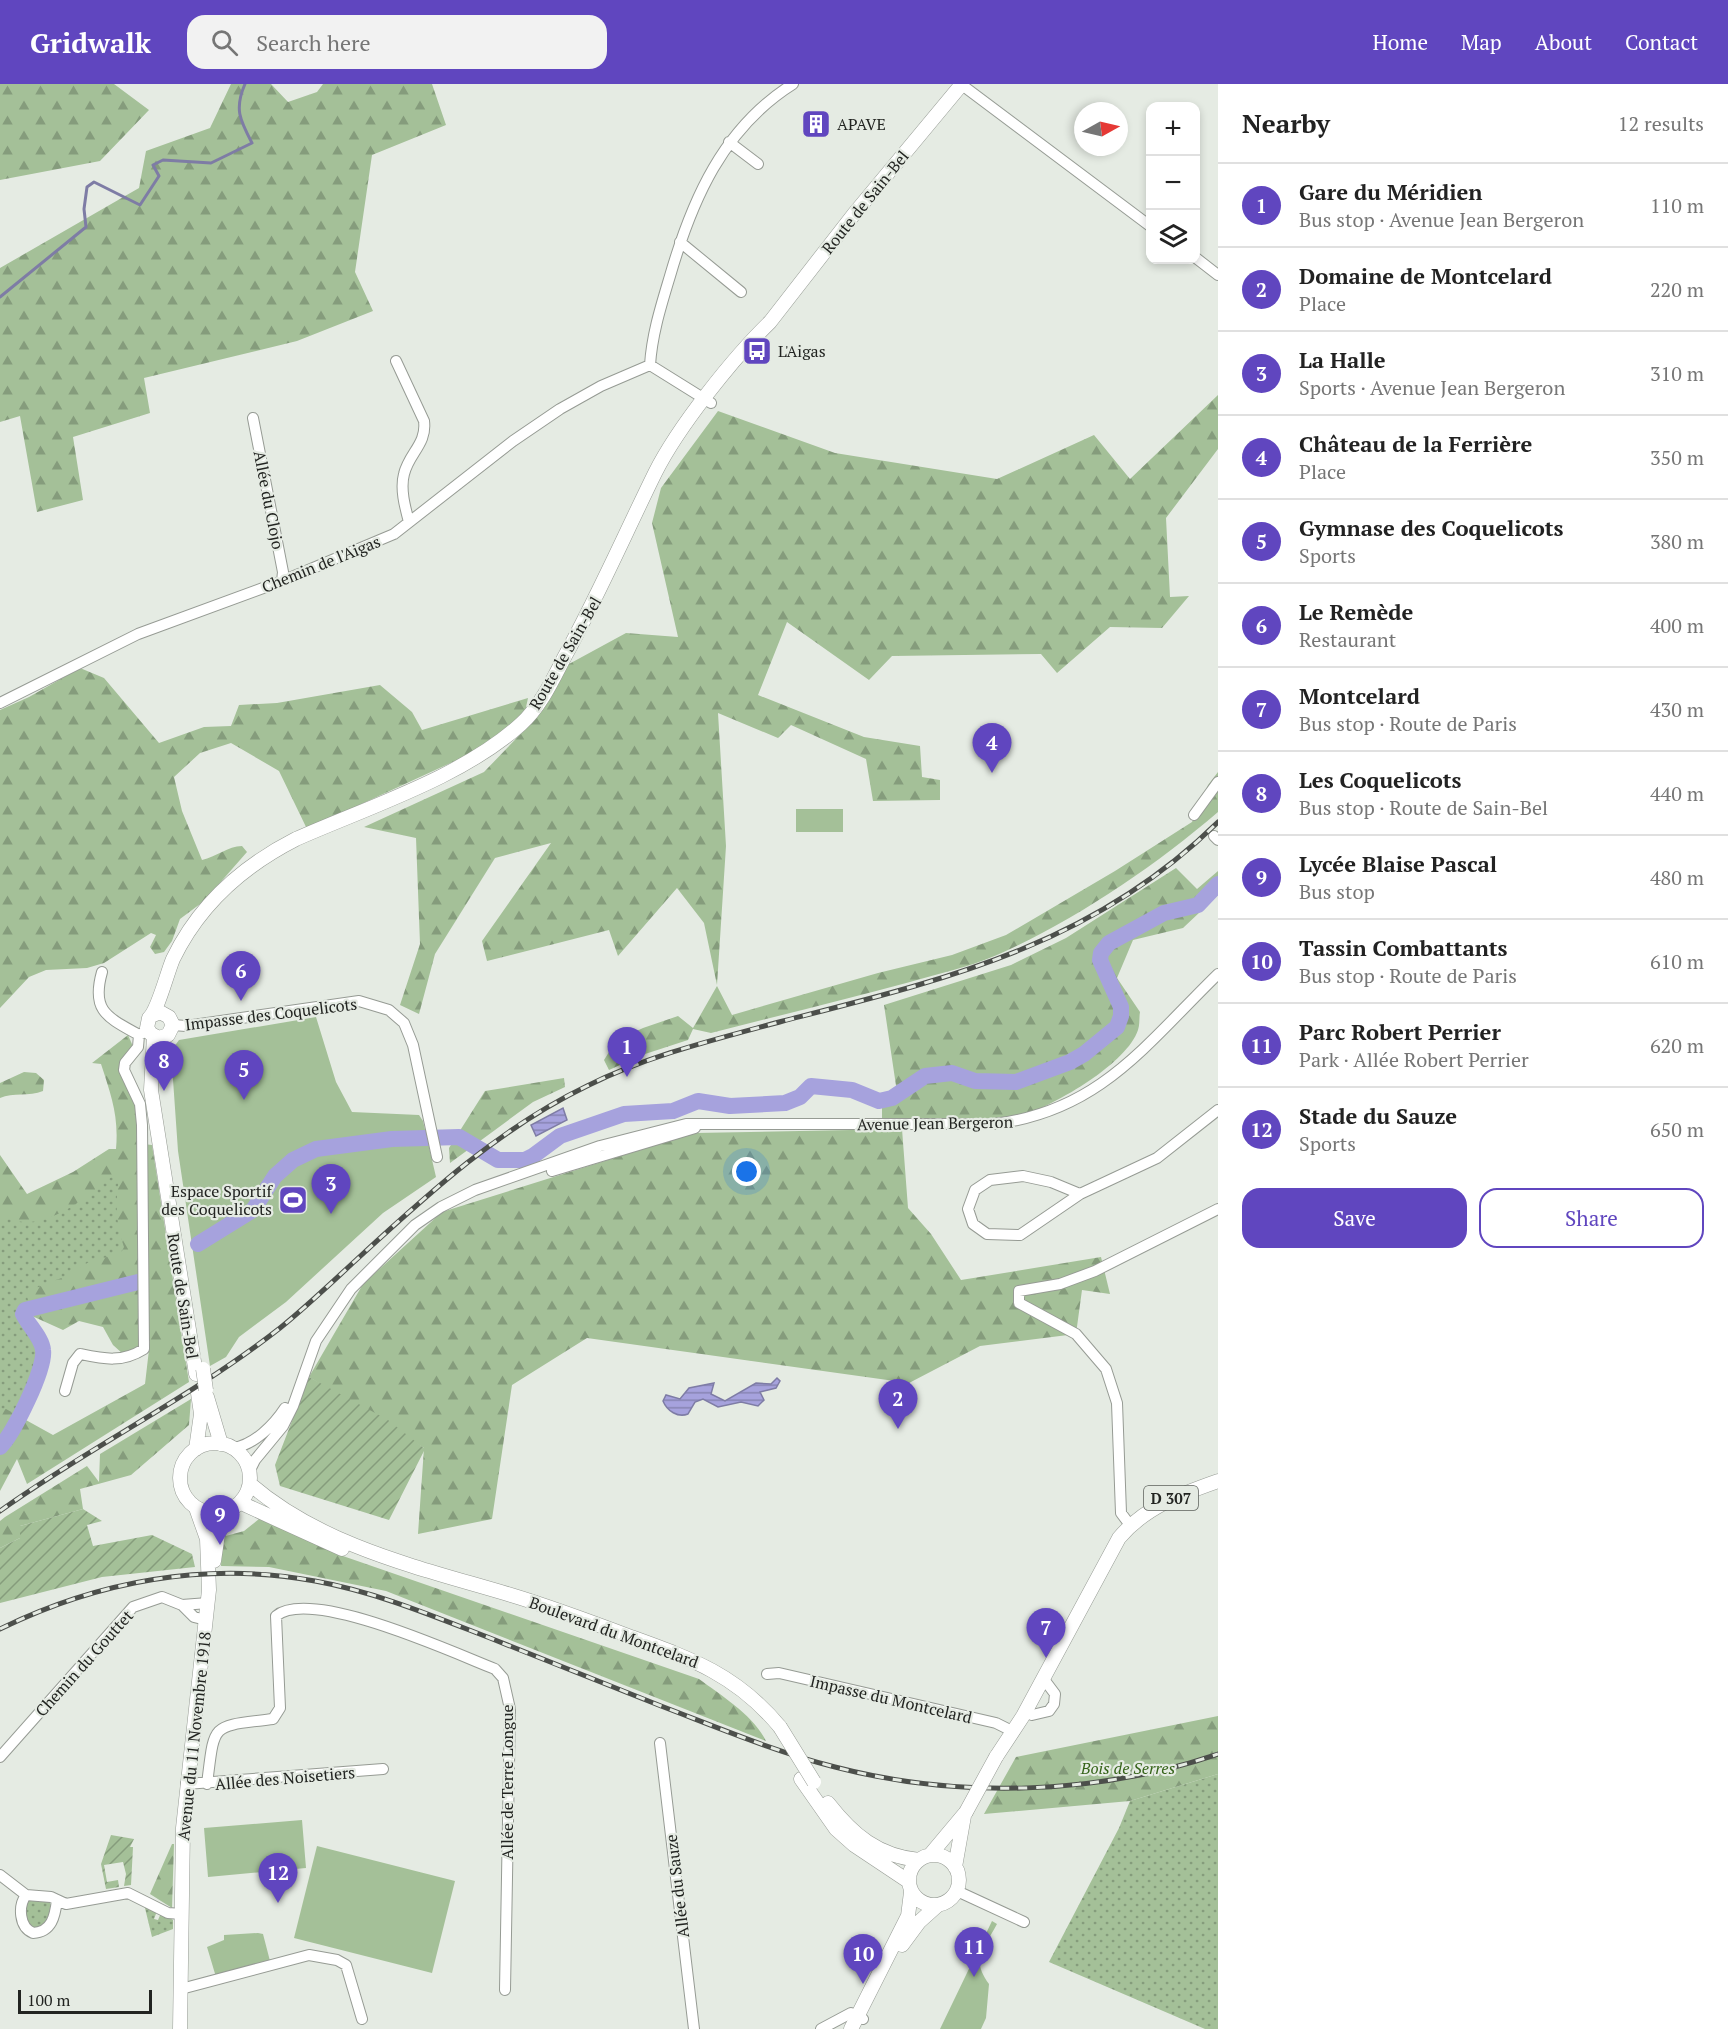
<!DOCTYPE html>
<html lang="en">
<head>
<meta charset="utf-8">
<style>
  body { margin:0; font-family:"PT Serif",serif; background:#f2f2f2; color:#222 }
  .controls { position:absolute; right:18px; top:18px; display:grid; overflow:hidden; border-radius:12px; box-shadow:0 3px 9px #0003 }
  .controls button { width:54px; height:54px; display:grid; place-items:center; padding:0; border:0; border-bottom:2px solid #e0e0e0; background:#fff; color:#222; font:30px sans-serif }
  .compass { position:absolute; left:1074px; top:18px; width:54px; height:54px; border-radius:50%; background:#fff; box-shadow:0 3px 9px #0003; rotate:82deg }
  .scale { position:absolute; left:18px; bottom:15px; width:134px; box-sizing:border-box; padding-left:6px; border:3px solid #222421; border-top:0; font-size:16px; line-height:21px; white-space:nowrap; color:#222421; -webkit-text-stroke:4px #e5ebe3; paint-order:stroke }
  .you { position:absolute; left:747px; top:1088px; width:21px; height:21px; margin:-15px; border:4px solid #fff; border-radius:50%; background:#1a73e8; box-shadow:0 0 0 9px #1a73e833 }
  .badge { display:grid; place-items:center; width:39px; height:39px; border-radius:50%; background:#6046bf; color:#fff; font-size:20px; font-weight:700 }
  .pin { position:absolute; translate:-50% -50px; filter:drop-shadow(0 2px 3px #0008) }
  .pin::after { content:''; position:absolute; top:32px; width:21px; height:18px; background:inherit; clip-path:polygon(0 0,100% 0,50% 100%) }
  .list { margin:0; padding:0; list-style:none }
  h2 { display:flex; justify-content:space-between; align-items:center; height:78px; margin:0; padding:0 24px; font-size:26px }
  h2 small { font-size:20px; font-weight:400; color:#767676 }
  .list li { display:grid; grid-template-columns:39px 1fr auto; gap:18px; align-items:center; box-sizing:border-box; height:84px; padding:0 24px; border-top:2px solid #e0e0e0 }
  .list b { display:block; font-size:22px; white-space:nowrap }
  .list p { margin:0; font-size:20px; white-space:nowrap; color:#767676 }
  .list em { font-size:20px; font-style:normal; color:#767676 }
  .actions { display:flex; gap:12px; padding:18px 24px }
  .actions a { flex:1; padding:14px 0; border:2px solid #6046bf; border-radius:18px; text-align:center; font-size:21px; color:#6046bf }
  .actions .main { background:#6046bf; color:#fff }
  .icon { flex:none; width:33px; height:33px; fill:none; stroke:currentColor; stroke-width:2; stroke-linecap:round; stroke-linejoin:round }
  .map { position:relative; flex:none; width:1218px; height:1945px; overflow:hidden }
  header { display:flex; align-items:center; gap:36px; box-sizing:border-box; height:84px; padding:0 30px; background:#6046bf; color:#fff }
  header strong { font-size:28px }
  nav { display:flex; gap:33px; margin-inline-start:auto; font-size:21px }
  .search { width:420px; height:54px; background:#f2f2f2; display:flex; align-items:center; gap:15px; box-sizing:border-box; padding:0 21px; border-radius:18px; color:#767676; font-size:22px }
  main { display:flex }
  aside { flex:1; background:#fff }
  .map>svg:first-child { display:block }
  .grass { fill:url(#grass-dots) }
  .forest { fill:url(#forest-firs) }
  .park { fill:#a4c098 }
  .garden { fill:url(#garden-furrows) }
  .water { fill:url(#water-rules); stroke:#7e7ca5; stroke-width:1.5 }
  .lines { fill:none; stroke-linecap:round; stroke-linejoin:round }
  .stream { stroke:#7e7ca5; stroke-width:3 }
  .river { stroke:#a6a2dd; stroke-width:16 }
  .minor-casing { stroke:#969b94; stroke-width:12 }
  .major-casing { stroke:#969b94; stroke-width:15 }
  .minor { stroke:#fff; stroke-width:10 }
  .major { stroke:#fff; stroke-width:14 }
  .rail-casing { stroke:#4c4f4b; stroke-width:5 }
  .rail { stroke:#e5ebe3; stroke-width:3; stroke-dasharray:9; stroke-linecap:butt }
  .major-bridge-casing { stroke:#969b94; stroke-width:15; stroke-linecap:butt }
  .major-bridge { stroke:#fff; stroke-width:14 }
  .labels { text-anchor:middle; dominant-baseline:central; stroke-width:4.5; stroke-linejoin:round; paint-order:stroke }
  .shield { fill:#e5ebe3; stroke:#5c605b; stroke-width:1.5 }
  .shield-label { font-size:15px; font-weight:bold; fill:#222421 }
  .poi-label { font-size:16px; fill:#222421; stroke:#e5ebe3; text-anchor:start }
  .street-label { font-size:16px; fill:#222421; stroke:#e5ebe3 }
  .park-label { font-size:16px; font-style:italic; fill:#356319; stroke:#e5ebe3 }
</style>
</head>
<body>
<header>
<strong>Gridwalk</strong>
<div class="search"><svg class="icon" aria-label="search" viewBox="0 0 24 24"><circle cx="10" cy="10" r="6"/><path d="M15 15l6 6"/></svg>Search here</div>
<nav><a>Home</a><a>Map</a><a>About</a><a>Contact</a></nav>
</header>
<main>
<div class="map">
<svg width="1218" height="1945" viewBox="0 0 1218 1945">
  <defs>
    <pattern id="grass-dots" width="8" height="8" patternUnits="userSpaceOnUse" patternTransform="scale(1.5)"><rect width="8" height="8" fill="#a4c098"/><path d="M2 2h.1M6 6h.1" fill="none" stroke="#859c7c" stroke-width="1.8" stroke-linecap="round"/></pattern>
    <pattern id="forest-firs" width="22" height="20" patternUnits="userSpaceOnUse" patternTransform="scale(1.5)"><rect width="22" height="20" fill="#a4c098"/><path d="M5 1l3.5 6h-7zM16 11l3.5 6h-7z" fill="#859c7c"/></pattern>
    <pattern id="garden-furrows" width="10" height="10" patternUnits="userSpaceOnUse" patternTransform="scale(1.5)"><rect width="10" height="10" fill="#a4c098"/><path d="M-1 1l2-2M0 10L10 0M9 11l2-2" fill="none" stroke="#859c7c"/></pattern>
    <pattern id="water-rules" width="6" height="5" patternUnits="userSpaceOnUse" patternTransform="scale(1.5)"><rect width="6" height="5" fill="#a6a2dd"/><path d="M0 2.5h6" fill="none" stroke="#8784b3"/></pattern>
  </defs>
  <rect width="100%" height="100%" fill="#e5ebe3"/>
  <path class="grass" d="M116,1079L130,1087L133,1197L32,1220L23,1225C16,1240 39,1253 40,1267C42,1287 12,1341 0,1359V1092L19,1132Z
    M1218,1690V1945H1205L1049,1878L1119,1744L1130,1717Z
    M30,1816L50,1817L52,1832L40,1844L27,1843L25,1820Z
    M144,1820L157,1827L154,1835L158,1836L161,1829L173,1836V1845L152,1853Z"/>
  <path class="forest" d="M0,0H114L149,26L100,77L0,96Z
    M231,0H271L288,18L317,8L323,0H432L446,41L372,71L355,188L373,227L297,257L144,294L150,329L73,353L83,416L37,428L20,332L0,338V184L139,104L146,67L210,44Z
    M1218,311V365L1166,434L1170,513L1189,512L1162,544L1110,543L1057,589L1041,570L892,572L869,596L787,538L758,611L864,653L920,662L922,693L940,696V716L873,717L866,675L791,641L778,654L718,629L726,762L717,901L704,839L677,804L618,872L609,846L487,877L482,857L551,759L495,774L435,870L419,930L400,921L420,860L416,754L364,743L484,688L536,634L569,580L626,549L678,553L652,439L661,404L718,327L835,369L997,395L1094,351L1130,395Z
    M80,584L104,594L159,659L204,643L231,642L239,621L277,619L380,601L412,628L422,646L528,614L523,638L481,665L307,745L279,687L231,659L200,669L174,693L182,727L202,776C216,773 228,762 242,762L247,768L204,817L180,835L172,857L164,868L155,870L150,863L156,851L151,849L104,879L87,884L46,886L29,893L0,924V626L29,613Z
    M1218,688V728C1154,783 1074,837 997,871C969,883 938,890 910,898C844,916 777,932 711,949L693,945L688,956L642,971L609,986L604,976L616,957L643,944L678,932L693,944L717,902L732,931L878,889L952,871L1006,851L1115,787L1192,738L1208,701Z
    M1176,784L1197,805L1218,787V811L1183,844L1133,856L1117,894L1140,928C1139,933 1140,940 1138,946C1125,985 1031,1036 992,1040C956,1044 918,1041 882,1041V1022L898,1015L884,921L1011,881L1066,854Z
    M128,951L135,967L125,979L140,1020L143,1060L152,1061L189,1298L27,1400L17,1375L0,1407V1327L6,1325L53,1351L145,1300L150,1257L123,1270L113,1261L103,1243L79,1237L63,1246L32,1232L26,1208L64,1193L89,1178L121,1169L124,1163C116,1139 115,1120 119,1095L114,1091C89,1110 57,1140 23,1138C15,1137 8,1134 0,1133V1071L27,1110L73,1088L109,1065H116C119,1032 111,1011 101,980L92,979Z
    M24,988L36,989L44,996L43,1007C29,1013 13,1008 0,1014V999Z
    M564,994L565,1003L533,1018L450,1079L449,1064L485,1007Z
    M902,1045L908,1124L931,1150L961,1196L1101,1173L1110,1210L1082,1206L1076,1250L980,1262L909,1299L587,1254L512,1301L492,1435L418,1450L424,1364L309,1293L363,1200L442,1128L694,1049Z
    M191,1315L189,1341L131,1391L80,1405L83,1425L20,1442V1454L0,1464V1437L5,1433L87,1382L99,1398L100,1370Z
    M259,1435L340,1471L699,1595C722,1612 753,1631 766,1657L386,1507L269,1483L221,1482L222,1453L244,1447Z
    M1218,1632V1690L1130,1717L984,1730L1016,1673Z
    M172,1760H174L172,1824L150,1810Z"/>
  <path class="park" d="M796,725H843V748H796Z
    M316,933L336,998L352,1028L419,1031L423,1037L436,1093L383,1129L286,1218L239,1253L226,1273L210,1282L178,1067L171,967L179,956Z
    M302,1736L306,1784L208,1793L204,1744Z
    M317,1762L455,1797L432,1889L294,1854Z
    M992,1837L997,1840C984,1865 970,1874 989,1900L986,1934L981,1945H940Z
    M258,1849L263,1850L270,1877L216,1893L207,1863L224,1856V1851Z"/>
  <path class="garden" d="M309,1293L388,1336L425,1365L389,1436L280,1402L275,1381Z
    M83,1425L102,1437L87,1441L93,1462L152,1451L192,1470L195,1483L102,1493L0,1519V1464L20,1454V1442Z
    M111,1751L134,1755L130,1763H133L131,1801L124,1802L126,1790L123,1778L104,1781L107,1798L118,1796L119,1803L106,1805L101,1780Z"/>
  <path class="water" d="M563,1024L567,1036L536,1052L531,1041Z
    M777,1294L780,1297L776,1304L760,1308L764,1316L758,1322L741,1318L718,1323L703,1315L695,1318L688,1330C678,1334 667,1327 663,1317L666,1311L680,1315L689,1304L714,1299L711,1310L725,1317L756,1299L771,1300Z"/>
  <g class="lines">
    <path class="stream" d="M0,213L86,143L84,125L87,103L94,98L140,121L159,92L153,81L163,76L211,79L252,59C240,36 234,25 245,0"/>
    <path class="river" d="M198,1160L253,1126L275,1092L293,1076L316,1065L392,1055L459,1053L498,1076H525L533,1072L560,1052L624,1030L673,1027L698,1017L730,1022L785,1019L800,1013L811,1002L852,1006L879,1017L892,1014L925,992L952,989L975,997L1016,998L1070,978L1084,970L1117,943L1121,932V923L1100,876L1101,869L1109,859L1164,829L1198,821L1218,800
      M0,1363C13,1351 46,1284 43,1266C42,1254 29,1242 23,1230L25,1226L138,1198"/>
    <g class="minor-casing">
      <path id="minor" d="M962,1L1150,142
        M729,58L758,80
        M680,158L741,208
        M1196,174L1218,191
        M396,277L424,337C427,360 409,369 404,390C400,405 405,423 409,438
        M650,281C652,250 661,222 670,192C692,116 723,44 793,0
        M253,334L283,488L282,497
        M0,619L138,550L282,497L394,450L513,357L560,325L601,302L650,281L711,319
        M1194,731L1218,698
        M1214,752L1218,756
        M102,888C91,927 107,933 139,951L145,948
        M173,941L186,942L359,917L389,926L404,939L413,961L437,1073
        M552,1087L695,1044
        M1080,1110L1051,1098L1023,1092L990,1096L975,1106L968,1125L973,1140L987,1150L1020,1151L1080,1110L1157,1074L1218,1026
        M65,1307L73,1279L80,1270C104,1275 122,1279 144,1265L142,1041L140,1020L124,986L125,979L138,963L139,951
        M233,1364C254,1361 274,1341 285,1324
        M249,1388L255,1376L283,1342L293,1322L316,1257L351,1205L415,1141L441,1123L475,1106L600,1062L686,1040H994C1100,1027 1146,960 1218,890
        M1130,1441L1121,1429L1117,1319L1106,1285L1076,1250L1019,1219V1207L1060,1200L1095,1187L1218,1125
        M182,1521L208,1519
        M767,1590L779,1589L996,1639L1014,1648
        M1026,1628L1032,1631L1049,1627L1054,1620L1055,1610L1043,1594
        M660,1659L694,1945
        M0,1673L133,1523L162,1513L182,1521L194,1533L206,1536
        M186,1700L383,1685
        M207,1700C215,1637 210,1643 273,1635L280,1624L276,1532C311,1503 454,1569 495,1585L503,1594L510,1625L505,1906
        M0,1791L26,1811L51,1813L66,1820L128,1809L168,1829L182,1830
        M957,1807L1024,1838
        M26,1811C18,1822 19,1843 33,1849C52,1848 55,1832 57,1816
        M181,1905L309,1871L337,1876L346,1881L362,1935
        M821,1945L851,1929L863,1935"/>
    </g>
    <g class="major-casing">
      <path id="major" d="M153,931L160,928L169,933L173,941L168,951L159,954L151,950L147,944L149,934C158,926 167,889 173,875C199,821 243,782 296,755C368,723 463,693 521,640C541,622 553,595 565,572C598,512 625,450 655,389C678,343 733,274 770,238L854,130L962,0
        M154,952L151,1006L196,1290
        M207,1313L221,1360
        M180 1394a35 35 0 1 1 70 0a35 35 0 1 1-70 0Z
        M196,1365L201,1330L198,1309
        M250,1400C323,1463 421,1484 511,1511C551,1523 591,1538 631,1553C692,1575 737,1591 780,1643
        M241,1419L342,1465
        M214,1477L218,1450L231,1426
        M996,1673L1023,1632L1119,1454C1145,1423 1181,1410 1218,1397
        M801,1695L836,1745L854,1761L908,1797
        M828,1719C853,1751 878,1772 919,1776
        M909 1796a25 25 0 1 1 50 0a25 25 0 1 1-50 0Z
        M930,1771L966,1728
        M955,1783L964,1732
        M902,1861L919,1838L938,1821
        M180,1945L183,1744L209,1506L207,1455L196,1424
        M851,1945L908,1832L911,1808"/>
    </g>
    <use href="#minor" class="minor"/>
    <use href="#major" class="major"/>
    <g class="rail-casing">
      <path id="rail" d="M0,1427C91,1362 192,1313 280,1244C306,1223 330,1200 355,1177C427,1111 498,1045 587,1002C649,971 717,955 783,937C947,895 1093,861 1218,738
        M0,1545C98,1497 206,1477 315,1497C376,1508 433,1532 490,1554C547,1577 604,1599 661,1622C719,1644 776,1668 835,1683C958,1715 1097,1711 1218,1670"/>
    </g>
    <use href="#rail" class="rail"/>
    <g class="major-bridge-casing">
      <path id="major-bridge" d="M203,1285L206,1306
        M780,1643L814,1698
        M966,1728L996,1673"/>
    </g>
    <use href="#major-bridge" class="major-bridge"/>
  </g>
  <defs>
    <g id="building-square" transform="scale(1.5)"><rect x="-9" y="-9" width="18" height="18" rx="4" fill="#6046bf" stroke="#e5ebe3"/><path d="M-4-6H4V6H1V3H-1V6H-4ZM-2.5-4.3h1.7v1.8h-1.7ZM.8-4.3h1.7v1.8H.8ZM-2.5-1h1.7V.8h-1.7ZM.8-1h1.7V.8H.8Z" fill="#fff"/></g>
    <g id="bus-square" transform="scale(1.5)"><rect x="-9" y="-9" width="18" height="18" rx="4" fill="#6046bf" stroke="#e5ebe3"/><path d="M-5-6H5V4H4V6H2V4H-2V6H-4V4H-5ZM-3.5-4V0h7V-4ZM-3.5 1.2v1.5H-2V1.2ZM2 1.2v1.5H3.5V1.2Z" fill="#fff"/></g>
    <g id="stadium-square" transform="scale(1.5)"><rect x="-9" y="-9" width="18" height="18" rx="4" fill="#6046bf" stroke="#e5ebe3"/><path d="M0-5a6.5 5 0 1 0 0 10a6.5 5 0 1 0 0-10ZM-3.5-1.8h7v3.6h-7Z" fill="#fff"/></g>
  </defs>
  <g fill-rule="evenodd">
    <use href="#building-square" x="816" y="40"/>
    <use href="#bus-square" x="757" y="267"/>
    <use href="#stadium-square" x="293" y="1116"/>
  </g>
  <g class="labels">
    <rect class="shield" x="1144" y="1402" width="54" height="24" rx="4.5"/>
    <g class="shield-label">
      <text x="1171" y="1414">D 307</text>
    </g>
    <g class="poi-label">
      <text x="837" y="40">APAVE</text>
      <text x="778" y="267">L'Aigas</text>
      <text x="272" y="1107" text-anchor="end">Espace Sportif<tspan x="272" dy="18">des Coquelicots</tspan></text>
    </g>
    <g class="street-label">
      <text transform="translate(865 118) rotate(-51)">Route de Sain-Bel</text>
      <text transform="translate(269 416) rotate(79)">Allée du Clojo</text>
      <text transform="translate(321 480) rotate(-22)">Chemin de l'Aigas</text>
      <text transform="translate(565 569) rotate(-60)">Route de Sain-Bel</text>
      <text transform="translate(271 930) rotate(-7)">Impasse des Coquelicots</text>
      <text transform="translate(935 1039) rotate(-1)">Avenue Jean Bergeron</text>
      <text transform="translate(183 1212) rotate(81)">Route de Sain-Bel</text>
      <text transform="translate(614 1548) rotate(20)">Boulevard du Montcelard</text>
      <text transform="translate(84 1579) rotate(-48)">Chemin du Gouttet</text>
      <text transform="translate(891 1615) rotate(13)">Impasse du Montcelard</text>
      <text transform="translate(194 1652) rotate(-84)">Avenue du 11 Novembre 1918</text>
      <text transform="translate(285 1694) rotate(-5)">Allée des Noisetiers</text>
      <text transform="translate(507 1698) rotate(-90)">Allée de Terre Longue</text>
      <text transform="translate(677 1802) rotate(-97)">Allée du Sauze</text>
    </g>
    <g class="park-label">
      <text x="1128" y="1684">Bois de Serres</text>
    </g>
  </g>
</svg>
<div class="controls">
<button>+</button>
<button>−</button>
<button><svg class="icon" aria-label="layers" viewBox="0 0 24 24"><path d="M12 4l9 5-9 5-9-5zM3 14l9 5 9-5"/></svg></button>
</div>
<svg class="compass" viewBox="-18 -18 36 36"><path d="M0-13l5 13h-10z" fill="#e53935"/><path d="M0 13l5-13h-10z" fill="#767676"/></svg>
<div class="scale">100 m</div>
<div class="you"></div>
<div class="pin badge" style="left:627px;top:993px">1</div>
<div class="pin badge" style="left:898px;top:1345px">2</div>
<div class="pin badge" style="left:331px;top:1130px">3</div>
<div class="pin badge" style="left:992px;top:689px">4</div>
<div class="pin badge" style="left:244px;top:1016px">5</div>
<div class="pin badge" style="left:241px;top:917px">6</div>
<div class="pin badge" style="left:1046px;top:1574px">7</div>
<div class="pin badge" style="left:164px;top:1007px">8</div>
<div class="pin badge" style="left:220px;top:1461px">9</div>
<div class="pin badge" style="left:863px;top:1900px">10</div>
<div class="pin badge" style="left:974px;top:1893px">11</div>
<div class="pin badge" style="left:278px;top:1819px">12</div>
</div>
<aside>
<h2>Nearby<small>12 results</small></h2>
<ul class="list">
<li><span class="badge">1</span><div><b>Gare du Méridien</b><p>Bus stop · Avenue Jean Bergeron</p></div><em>110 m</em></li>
<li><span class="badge">2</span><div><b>Domaine de Montcelard</b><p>Place</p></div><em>220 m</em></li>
<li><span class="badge">3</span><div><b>La Halle</b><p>Sports · Avenue Jean Bergeron</p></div><em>310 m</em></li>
<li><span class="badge">4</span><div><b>Château de la Ferrière</b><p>Place</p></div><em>350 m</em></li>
<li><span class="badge">5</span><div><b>Gymnase des Coquelicots</b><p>Sports</p></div><em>380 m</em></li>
<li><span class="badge">6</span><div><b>Le Remède</b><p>Restaurant</p></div><em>400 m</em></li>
<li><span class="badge">7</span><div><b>Montcelard</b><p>Bus stop · Route de Paris</p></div><em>430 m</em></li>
<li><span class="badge">8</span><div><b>Les Coquelicots</b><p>Bus stop · Route de Sain-Bel</p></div><em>440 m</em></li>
<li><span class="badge">9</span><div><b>Lycée Blaise Pascal</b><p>Bus stop</p></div><em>480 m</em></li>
<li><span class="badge">10</span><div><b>Tassin Combattants</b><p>Bus stop · Route de Paris</p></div><em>610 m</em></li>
<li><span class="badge">11</span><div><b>Parc Robert Perrier</b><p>Park · Allée Robert Perrier</p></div><em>620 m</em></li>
<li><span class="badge">12</span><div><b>Stade du Sauze</b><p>Sports</p></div><em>650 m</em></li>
</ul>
<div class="actions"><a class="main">Save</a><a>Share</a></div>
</aside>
</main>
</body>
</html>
